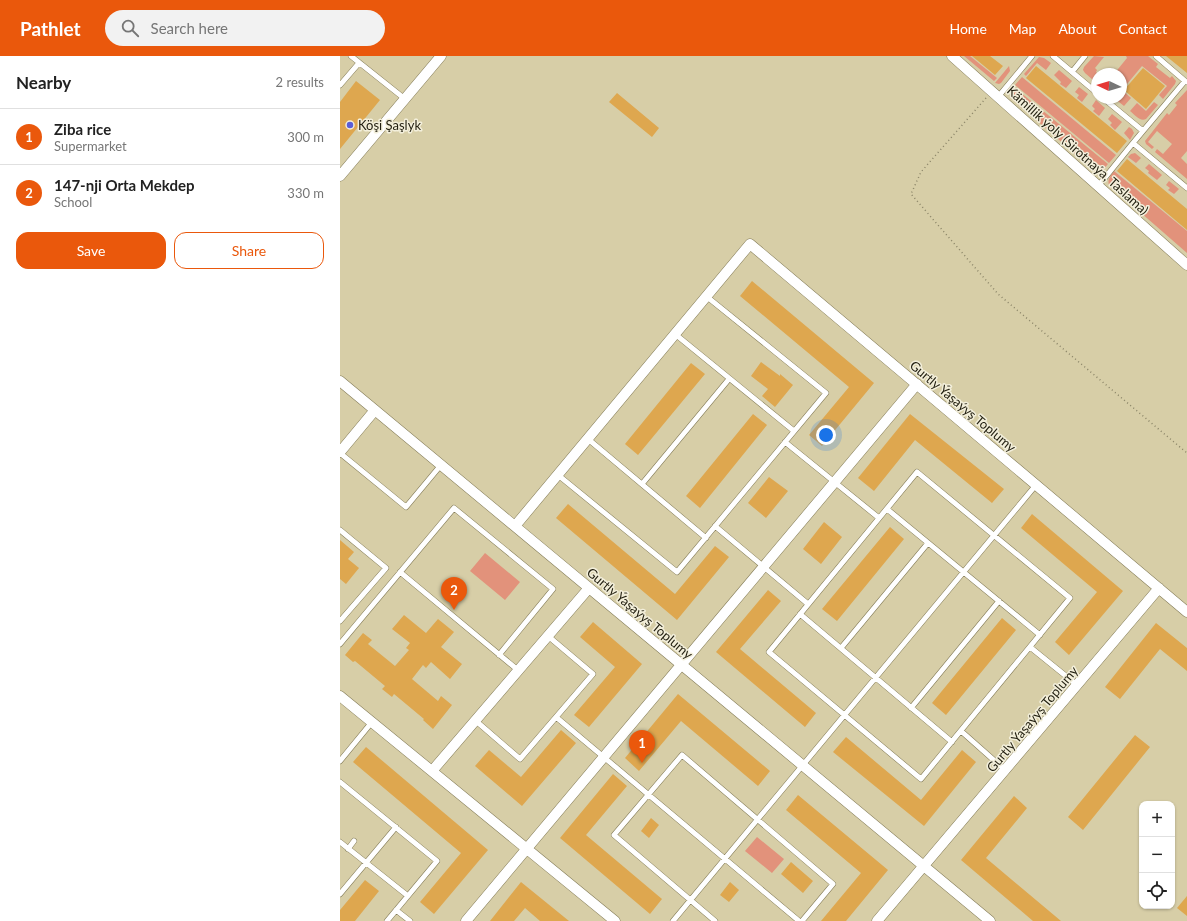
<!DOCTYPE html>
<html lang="en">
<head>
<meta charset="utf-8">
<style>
  body { margin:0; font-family:Lato,sans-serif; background:#f2f2f2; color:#222 }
  .controls { position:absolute; right:12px; bottom:12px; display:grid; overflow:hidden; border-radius:8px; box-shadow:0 1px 3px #0004 }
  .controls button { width:36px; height:36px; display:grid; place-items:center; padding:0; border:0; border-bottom:1px solid #e0e0e0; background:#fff; color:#222; font:20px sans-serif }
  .compass { position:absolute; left:751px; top:12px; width:36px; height:36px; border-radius:50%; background:#fff; box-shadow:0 1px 3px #0004; rotate:274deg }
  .you { position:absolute; left:486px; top:379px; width:14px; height:14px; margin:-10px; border:3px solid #fff; border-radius:50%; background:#1a73e8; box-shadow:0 0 0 6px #1a73e833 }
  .badge { display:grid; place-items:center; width:26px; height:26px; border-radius:50%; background:#ea580c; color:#fff; font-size:13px; font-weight:700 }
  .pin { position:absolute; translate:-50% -33px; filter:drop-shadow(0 1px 2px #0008) }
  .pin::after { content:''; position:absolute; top:21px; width:14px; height:12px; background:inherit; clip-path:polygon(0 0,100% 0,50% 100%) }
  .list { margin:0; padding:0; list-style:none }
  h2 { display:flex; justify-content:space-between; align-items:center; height:52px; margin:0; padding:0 16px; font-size:17px }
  h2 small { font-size:13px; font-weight:400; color:#767676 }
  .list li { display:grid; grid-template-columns:26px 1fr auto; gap:12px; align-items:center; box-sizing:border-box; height:56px; padding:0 16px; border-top:1px solid #e0e0e0 }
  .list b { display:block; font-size:15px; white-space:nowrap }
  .list p { margin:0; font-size:13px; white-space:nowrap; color:#767676 }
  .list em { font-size:13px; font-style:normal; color:#767676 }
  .actions { display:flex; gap:8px; padding:12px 16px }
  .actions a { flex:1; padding:9px 0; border:1px solid #ea580c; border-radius:12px; text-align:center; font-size:14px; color:#ea580c }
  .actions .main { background:#ea580c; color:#fff }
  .icon { flex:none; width:22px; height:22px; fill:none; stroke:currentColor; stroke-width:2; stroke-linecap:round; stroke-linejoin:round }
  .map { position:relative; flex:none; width:847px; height:865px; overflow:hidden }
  header { display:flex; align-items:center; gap:24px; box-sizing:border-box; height:56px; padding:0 20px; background:#ea580c; color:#fff }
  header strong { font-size:19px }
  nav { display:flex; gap:22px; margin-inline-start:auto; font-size:14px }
  .search { width:280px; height:36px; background:#f2f2f2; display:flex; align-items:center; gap:10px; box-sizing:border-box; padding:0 14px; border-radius:22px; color:#767676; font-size:15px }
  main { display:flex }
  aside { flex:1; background:#fff }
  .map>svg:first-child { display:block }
  .green { fill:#e2927b }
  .building { fill:#dea74f }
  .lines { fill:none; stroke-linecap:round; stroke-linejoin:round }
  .service-casing { stroke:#847c58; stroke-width:6 }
  .minor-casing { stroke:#847c58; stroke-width:11 }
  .path { stroke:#8b8568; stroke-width:1.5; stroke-dasharray:1 3; stroke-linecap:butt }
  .service { stroke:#fff; stroke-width:5 }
  .minor { stroke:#fff; stroke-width:10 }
  .poi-dot { fill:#5a5ed5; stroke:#f3efdb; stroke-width:1.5 }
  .labels { text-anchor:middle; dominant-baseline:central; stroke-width:3; stroke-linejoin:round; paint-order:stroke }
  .poi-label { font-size:13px; fill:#211e0f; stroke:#f3efdb; text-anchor:start }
  .street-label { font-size:13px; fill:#211e0f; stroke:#f3efdb }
</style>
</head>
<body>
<header>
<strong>Pathlet</strong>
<div class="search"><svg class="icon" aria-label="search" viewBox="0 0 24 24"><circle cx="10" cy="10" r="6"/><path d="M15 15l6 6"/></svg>Search here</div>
<nav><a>Home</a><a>Map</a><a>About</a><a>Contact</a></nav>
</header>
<main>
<aside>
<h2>Nearby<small>2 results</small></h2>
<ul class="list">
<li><span class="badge">1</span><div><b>Ziba rice</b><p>Supermarket</p></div><em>300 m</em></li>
<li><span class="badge">2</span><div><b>147-nji Orta Mekdep</b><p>School</p></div><em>330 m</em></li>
</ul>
<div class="actions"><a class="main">Save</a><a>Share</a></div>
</aside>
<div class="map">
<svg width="847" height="865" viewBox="0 0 847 865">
  <rect width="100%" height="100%" fill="#d7cea7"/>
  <path class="green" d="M624,0H630L657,22L654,25Z
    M754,0L764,1L755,12L757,14L756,16L758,18H757V20L753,24L745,17L743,14L744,11Z
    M786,0H808L818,8L816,11L830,22L832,20L836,25L835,28L823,43L819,39L827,30L802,10L782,34L791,42L784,50L774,42H781V18H774L787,2Z
    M699,1L704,2L711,7L706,14L697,7L686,20L684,18Z
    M669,10L670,15L661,27L659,28L655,27Z
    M719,14L732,25L726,32L720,28L721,26L714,19Z
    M682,21L776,99L769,107L675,29Z
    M674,31L768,108L761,116H756L672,43L670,38Z
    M739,31L748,38L742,46L737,42L739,39L735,36Z
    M847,34V95L841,102L847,108V123L815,96L817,93L823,98L832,88L817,75L808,86L814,91L812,93L806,88L805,85L827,57L829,59L837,49L835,47Z
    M756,44L765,52L759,60L753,55L755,53L752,50Z
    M814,46L818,49L806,63C800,66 795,59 790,55L797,47L806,55Z
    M772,58L782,66L775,74L770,69L772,67L768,63Z
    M789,71L792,73L794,77L790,84L784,77Z
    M795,97L801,102L796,107L788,101L791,98Z
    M809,108L822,119L817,124L808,117L809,115L805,112Z
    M774,115L847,175V197L769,129C767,123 771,120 774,115Z
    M829,125L839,133L834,138L828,134L830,132L826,129Z
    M145,497L180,526L165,544L130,515Z
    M417,781L444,803L432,817L405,795Z"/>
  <path class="building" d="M632,0H650L663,10L655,19Z
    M826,0H847V17Z
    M696,10L787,85L777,97L686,22Z
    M803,12L825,30L806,53L784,34Z
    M16,25L40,44L0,93V46Z
    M277,37L319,72L312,81L269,46Z
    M787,103L847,153V174L777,115Z
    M412,225L534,327L482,390L469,379L509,331L400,240Z
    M421,306L440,320V318L453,329L435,351L422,340L428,333L411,320Z
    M351,307L365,318L298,399L285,388Z
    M413,358L427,369L360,452L346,440Z
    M570,358L664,433L652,447L575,384L534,435L518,422Z
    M429,421L448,435L426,462L408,447Z
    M228,448L335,538L375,490L389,501L337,564L216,462Z
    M692,458L783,535L729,599L715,586L757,536L681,472Z
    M484,466L502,481L481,508L463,493Z
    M550,471L564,483L497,565L482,553Z
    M0,484L14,496L8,503L19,512L6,528L0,523Z
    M428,534L441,545L400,593L476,657L465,671L376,596Z
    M64,559L86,577L98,563L114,576L101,591L122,608L110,623L91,606L86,612L83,609L72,623L98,645L101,640L112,649L93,673L83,664L84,663L54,638L52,641L42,633L45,630L15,605L13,606L5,599L23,577L32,584L28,588L55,610L69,594L66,592L70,587L52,573Z
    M662,562L676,574L606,659L592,647Z
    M253,566L302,608L249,671L234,659L275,611L240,581Z
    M816,567L847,592V615L820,593L780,643L765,631Z
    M338,638L430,715L418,730L341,665L299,715L285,702Z
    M221,674L236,687L182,750L135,710L149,694L181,721Z
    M795,679L810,691L743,774L728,761Z
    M506,681L581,744L622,694L636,706L584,770L493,696Z
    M26,691L148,794L94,858L80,846L121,797L13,706Z
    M273,718L287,730L246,779L322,843L310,858L220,782Z
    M458,739L548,814L506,865H481L521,817L446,754Z
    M674,740L687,752L646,802L721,865H693L621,804Z
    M311,762L319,769L309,782L301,775Z
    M451,806L473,825L463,837L441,818Z
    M25,824L39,835L15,865H0V854Z
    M181,826L229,865H200L185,852L174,865H150Z
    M390,826L399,834L389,846L380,839Z
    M847,840V860L837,852Z"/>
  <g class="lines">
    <g class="service-casing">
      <path id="service" d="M11,0L65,43
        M713,0L732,16L745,0
        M816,0L845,25
        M732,16L757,37
        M0,29L19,7
        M658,41L692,0
        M763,42L803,75L845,25L847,26
        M803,75L793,87L847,132
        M759,129L793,87
        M335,278L454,375
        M248,383L366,482
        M445,386L539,462
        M0,397L66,451L101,409
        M577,416L730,542L581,723L429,596Z
        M218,419L337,516L486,337L366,240
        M302,428L389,323
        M547,453L700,579
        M375,470L468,548
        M0,474L46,512L0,565
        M60,516L179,615
        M460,558L612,686
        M0,588L114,452L213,533L159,599
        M690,591L737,629
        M501,592L588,487
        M571,652L659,545
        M216,661L459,865
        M136,665L180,703L253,618L208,580
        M621,675L665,714
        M0,705L32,666
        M0,726L97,805L47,865
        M0,786L68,840
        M8,793L14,785
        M0,838L56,771
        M56,854L70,865
        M333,865L696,429
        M375,865L274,779L342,699L493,828L462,865"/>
    </g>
    <g class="minor-casing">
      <path id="minor" d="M612,0L847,209
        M0,120L101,0
        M0,325L650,865
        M0,396L35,354
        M175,470L410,188L847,556
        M0,640L275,865
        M92,715L249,532
        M126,865L577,328
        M537,865L819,532"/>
    </g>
    <path class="path" d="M646,42L581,116L571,138L658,238L847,397"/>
    <use href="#service" class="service"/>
    <use href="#minor" class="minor"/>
  </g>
  <circle class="poi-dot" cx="10" cy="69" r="4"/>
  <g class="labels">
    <g class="poi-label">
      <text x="18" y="69">Köşi Şaşlyk</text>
    </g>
    <g class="street-label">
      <text transform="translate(738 94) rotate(42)">Kämillik ýoly (Sirotnaýa, Taslama)</text>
      <text transform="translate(623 350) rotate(40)">Gurtly Ýaşaýyş Toplumy</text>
      <text transform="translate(300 557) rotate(40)">Gurtly Ýaşaýyş Toplumy</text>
      <text transform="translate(692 663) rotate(-50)">Gurtly Ýaşaýyş Toplumy</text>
    </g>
  </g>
</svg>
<div class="controls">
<button>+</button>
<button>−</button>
<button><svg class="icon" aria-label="locate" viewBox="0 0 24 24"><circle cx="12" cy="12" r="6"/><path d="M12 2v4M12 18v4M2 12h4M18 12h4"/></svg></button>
</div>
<svg class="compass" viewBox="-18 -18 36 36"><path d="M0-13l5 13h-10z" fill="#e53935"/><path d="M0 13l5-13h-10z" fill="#767676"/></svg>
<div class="you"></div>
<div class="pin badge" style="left:302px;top:707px">1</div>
<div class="pin badge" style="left:114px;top:554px">2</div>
</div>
</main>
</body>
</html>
